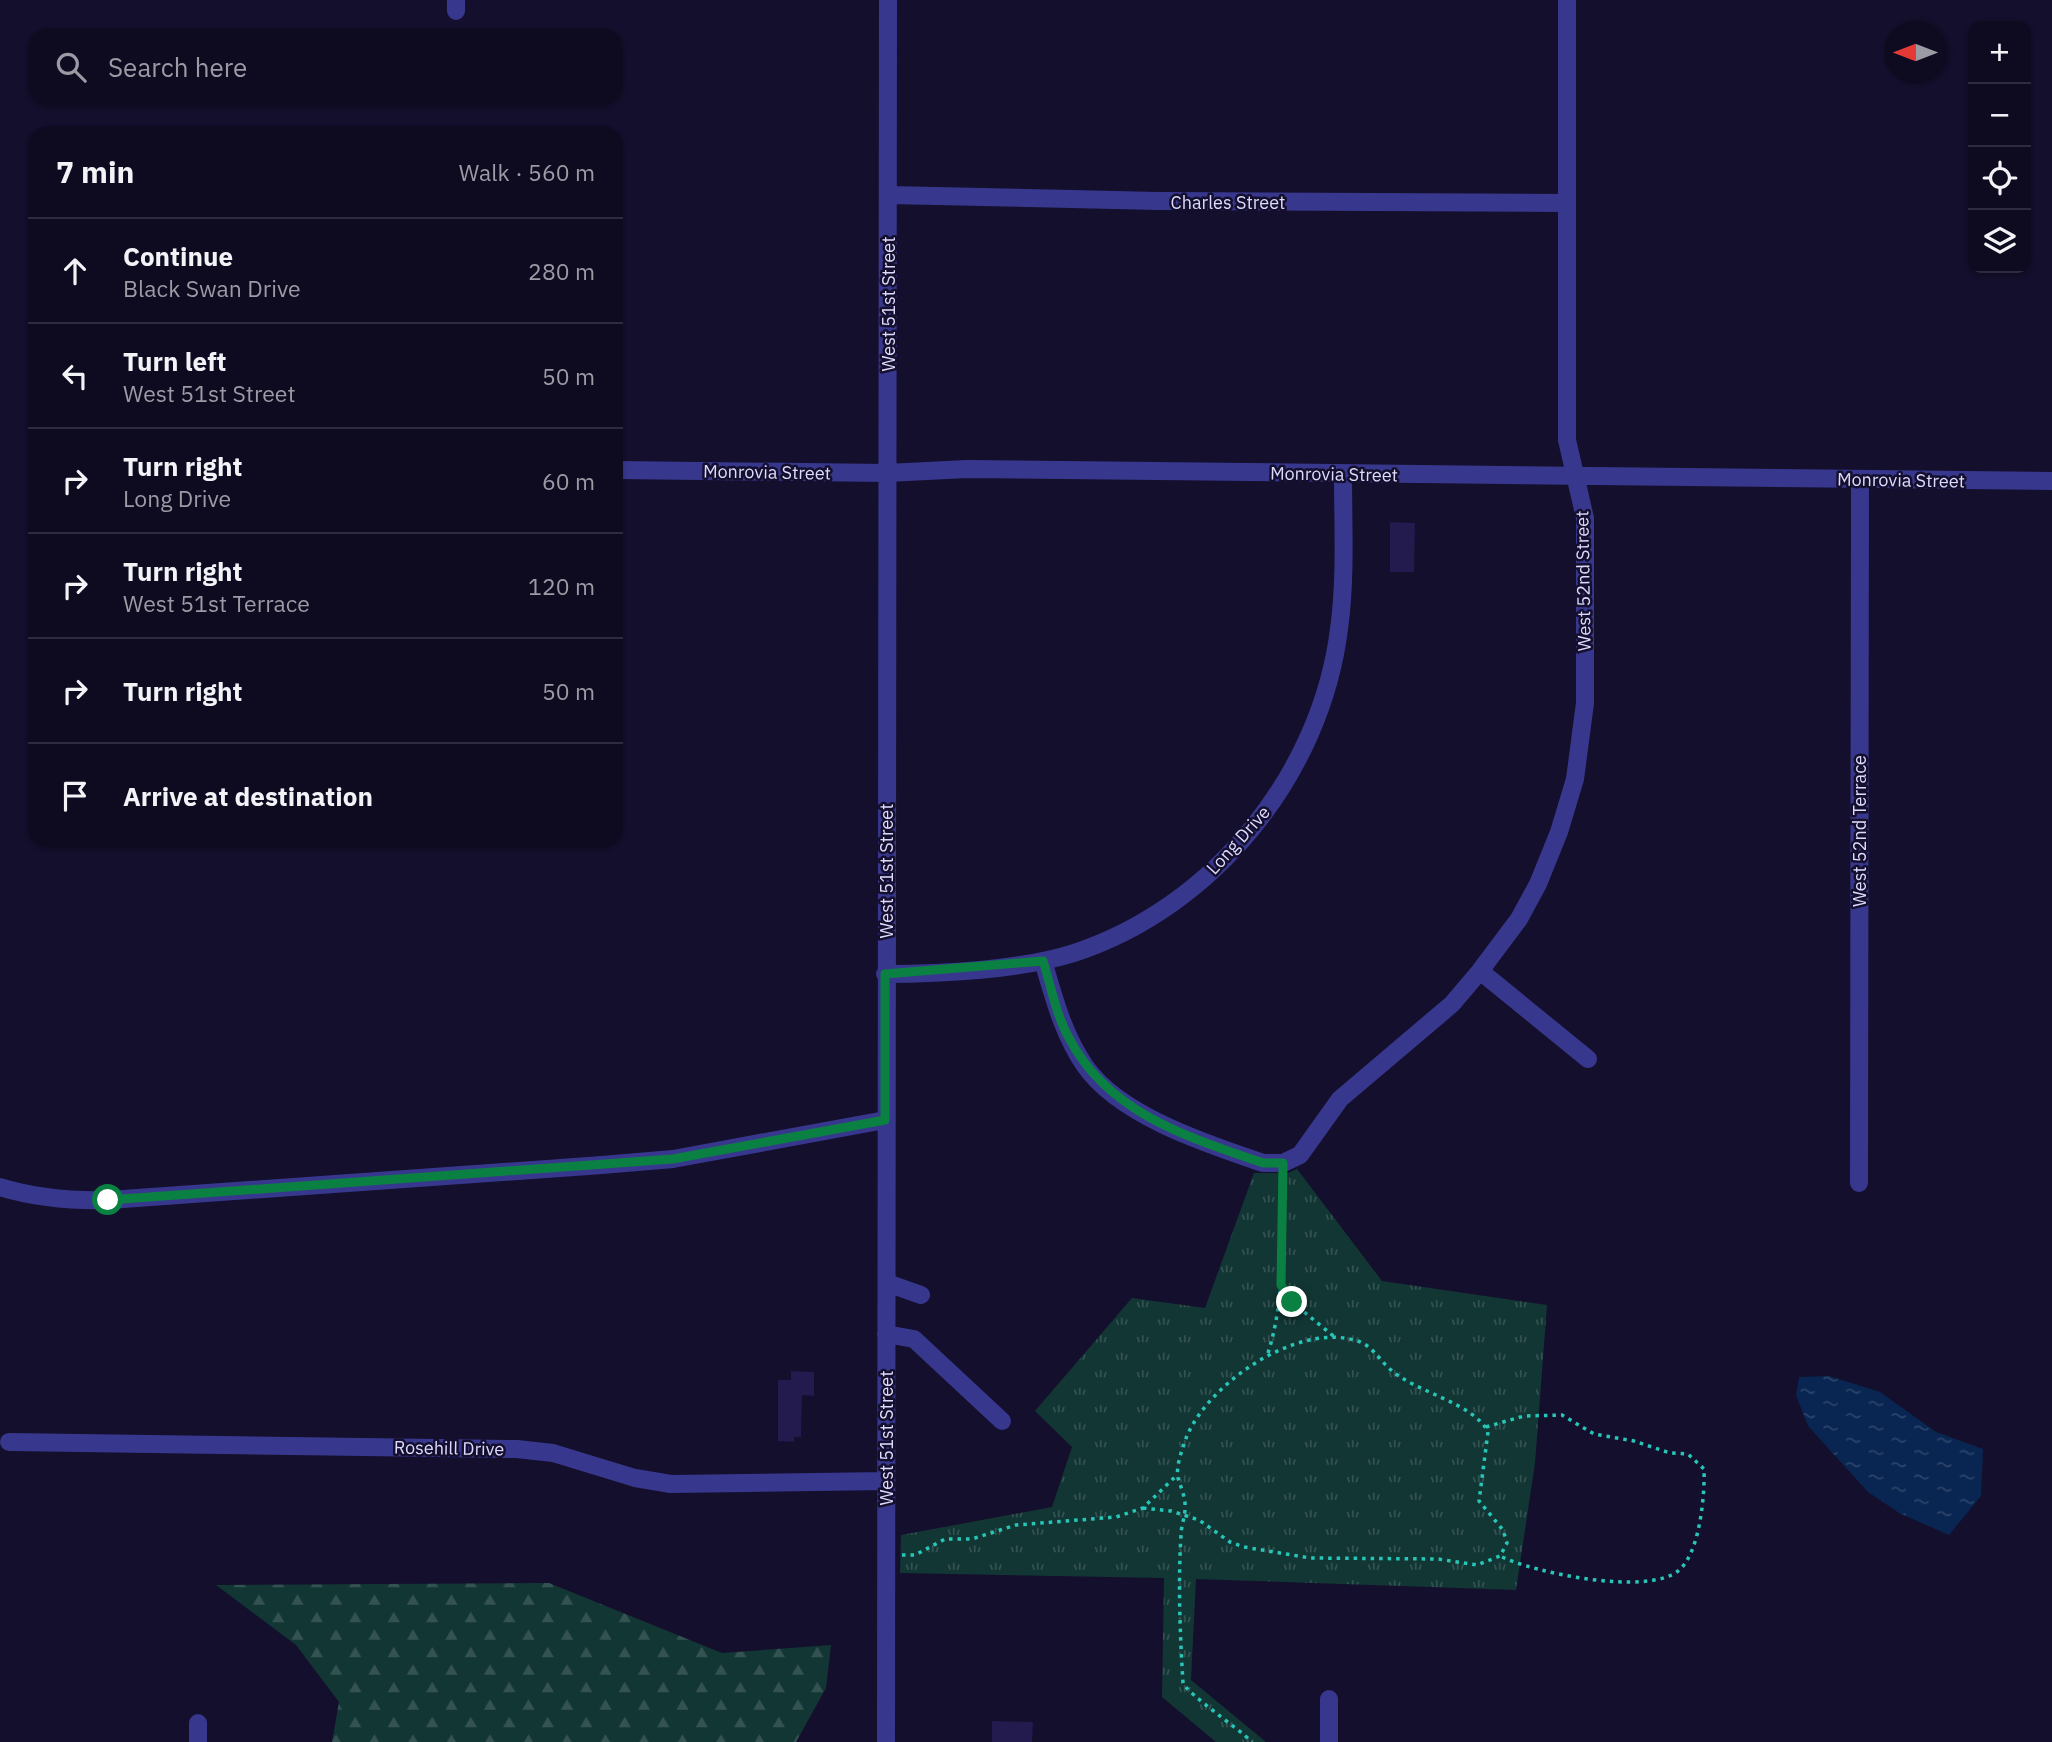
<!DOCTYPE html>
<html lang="en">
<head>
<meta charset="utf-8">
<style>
  body { margin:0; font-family:"IBM Plex Sans",sans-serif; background:#17142a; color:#f1f3f6 }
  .controls { position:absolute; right:21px; top:21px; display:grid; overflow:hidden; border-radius:14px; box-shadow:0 2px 5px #0004 }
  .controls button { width:63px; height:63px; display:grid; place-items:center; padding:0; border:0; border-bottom:2px solid #2e2b3f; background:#0e0b21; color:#f1f3f6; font:35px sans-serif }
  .compass { position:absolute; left:1884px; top:21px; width:63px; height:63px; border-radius:50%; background:#0e0b21; box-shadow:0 2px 5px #0004; rotate:270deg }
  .stop { position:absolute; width:21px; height:21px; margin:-16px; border:5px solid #0b8043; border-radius:50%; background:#fff }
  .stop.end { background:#0b8043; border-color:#fff; box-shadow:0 2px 7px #0008 }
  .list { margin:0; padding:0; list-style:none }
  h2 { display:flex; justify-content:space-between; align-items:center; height:91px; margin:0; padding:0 28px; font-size:30px }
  h2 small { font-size:23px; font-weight:400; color:#9b9ba5 }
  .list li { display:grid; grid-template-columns:46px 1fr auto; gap:21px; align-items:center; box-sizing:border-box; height:105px; padding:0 28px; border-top:2px solid #2e2b3f }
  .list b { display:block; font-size:26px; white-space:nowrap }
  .list p { margin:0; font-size:23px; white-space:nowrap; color:#9b9ba5 }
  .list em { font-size:23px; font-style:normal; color:#9b9ba5 }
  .icon { flex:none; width:38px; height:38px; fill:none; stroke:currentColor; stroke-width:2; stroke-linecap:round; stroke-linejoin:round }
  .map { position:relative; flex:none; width:2052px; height:1742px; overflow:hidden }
  .search { position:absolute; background:#0e0b21; box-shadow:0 2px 5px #0004; left:28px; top:28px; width:595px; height:77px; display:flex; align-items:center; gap:18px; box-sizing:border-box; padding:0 24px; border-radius:21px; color:#9b9ba5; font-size:26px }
  .panel { position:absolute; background:#0e0b21; box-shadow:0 2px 5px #0004; left:28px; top:126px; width:595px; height:721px; border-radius:21px }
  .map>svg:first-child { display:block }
  .forest { fill:url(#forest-firs) }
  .park { fill:url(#park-tufts) }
  .water { fill:url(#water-ripples) }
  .building { fill:#231a4e }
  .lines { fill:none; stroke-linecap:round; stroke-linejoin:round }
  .path { stroke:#27c6b8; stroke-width:3.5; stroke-dasharray:3.5 5; stroke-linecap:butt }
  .minor { stroke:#38378e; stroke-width:18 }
  .route { stroke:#0b8043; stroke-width:9 }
  .labels { text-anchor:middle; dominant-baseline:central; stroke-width:5; stroke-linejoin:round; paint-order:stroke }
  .street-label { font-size:18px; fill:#dddaff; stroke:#130f2c }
</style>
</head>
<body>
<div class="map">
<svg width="2052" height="1742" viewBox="0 0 2052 1742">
  <defs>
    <pattern id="forest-firs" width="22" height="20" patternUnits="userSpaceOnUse" patternTransform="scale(1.75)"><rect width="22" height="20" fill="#123634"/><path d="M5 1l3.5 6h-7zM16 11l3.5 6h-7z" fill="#345252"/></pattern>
    <pattern id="park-tufts" width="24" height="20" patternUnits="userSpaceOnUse" patternTransform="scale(1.75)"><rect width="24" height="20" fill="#123634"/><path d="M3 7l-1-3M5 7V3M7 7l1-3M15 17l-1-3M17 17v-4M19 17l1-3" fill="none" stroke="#345252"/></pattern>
    <pattern id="water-ripples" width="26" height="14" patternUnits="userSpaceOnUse" patternTransform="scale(1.75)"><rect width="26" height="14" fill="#092551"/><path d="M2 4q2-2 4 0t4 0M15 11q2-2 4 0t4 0" fill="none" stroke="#2c446b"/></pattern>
  </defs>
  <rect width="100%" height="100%" fill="#130f2c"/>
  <path class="forest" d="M549,1583L722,1653L831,1645L826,1688L796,1742H332L339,1702L296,1645L216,1585Z"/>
  <path class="park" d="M1297,1169L1382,1281L1547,1305L1535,1463L1516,1590L1196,1579L1191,1680L1266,1742H1216L1162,1697L1164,1578L900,1573L901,1535L1052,1507L1072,1447L1035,1411L1132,1298L1205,1308L1254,1173H1288Z"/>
  <path class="water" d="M1829,1376L1880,1392L1936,1432L1983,1449L1981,1496L1949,1535L1901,1514L1868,1492L1808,1426L1796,1395L1799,1377Z"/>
  <path class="building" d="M1390,522L1415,523L1414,572H1390Z
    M791,1371L814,1372V1396L802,1395L801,1437H794V1442L778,1441V1380H791Z
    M992,1721L1033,1722L1032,1742H992Z"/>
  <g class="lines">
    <path class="path" d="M1282,1287L1292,1302L1337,1339
      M1268,1353C1286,1296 1282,1237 1283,1178
      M1486,1427L1524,1416L1562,1415L1594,1434L1634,1441L1670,1453L1688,1454L1704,1469C1705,1494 1700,1554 1678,1571C1646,1596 1534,1573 1500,1556
      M1143,1508L1171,1511L1199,1520L1230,1542L1244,1547L1310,1558L1438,1559L1477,1565L1500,1556L1507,1543L1503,1530L1479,1501L1488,1432C1474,1403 1415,1392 1391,1370C1378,1359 1372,1344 1354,1340C1293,1323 1199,1389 1183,1447C1180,1456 1176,1469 1178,1478C1181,1488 1186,1498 1185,1509C1185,1517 1181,1526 1181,1535C1178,1585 1180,1634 1183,1683C1189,1695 1238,1728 1252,1742
      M902,1555H915L945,1539H972L1016,1525L1116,1517L1143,1508L1177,1475"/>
    <path class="minor" d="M456,11V0
      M889,195L1159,201L1567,203
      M616,470L887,473L967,469L2052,481
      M1043,961C1054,998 1063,1034 1085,1066C1120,1116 1207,1144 1263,1163H1283L1300,1155L1340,1099L1452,1004L1480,971L1519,919L1538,884L1559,832L1575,779L1585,703V518L1567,440V0
      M1480,971L1588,1059
      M885,974C941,974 1021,970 1074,953C1214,907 1321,774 1339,629C1346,578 1343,526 1343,475
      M1859,1183L1860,479
      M0,1187C36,1198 71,1201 109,1200L602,1165L673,1159L885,1120
      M887,1283L921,1295
      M886,1334L914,1339L1002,1421
      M9,1442L517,1449L553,1453L635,1478L671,1484L886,1481
      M1329,1699V1742
      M198,1723V1742
      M886,1742L888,0"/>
  </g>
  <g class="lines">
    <path class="route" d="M108,1200L673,1159L885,1120V974L1043,961C1051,986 1056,1015 1069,1038C1108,1113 1187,1137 1263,1163H1283L1281,1285L1292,1302"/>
  </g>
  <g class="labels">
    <g class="street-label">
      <text x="1228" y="202">Charles Street</text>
      <text transform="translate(888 304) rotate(-90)">West 51st Street</text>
      <text transform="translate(767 472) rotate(1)">Monrovia Street</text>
      <text transform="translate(1334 474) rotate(1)">Monrovia Street</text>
      <text transform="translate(1901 480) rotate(1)">Monrovia Street</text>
      <text transform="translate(1583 581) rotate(-91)">West 52nd Street</text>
      <text transform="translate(1859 831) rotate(-90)">West 52nd Terrace</text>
      <text transform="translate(1238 840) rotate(-48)">Long Drive</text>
      <text transform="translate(886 871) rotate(-90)">West 51st Street</text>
      <text transform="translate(886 1438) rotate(-90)">West 51st Street</text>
      <text transform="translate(449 1448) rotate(1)">Rosehill Drive</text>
    </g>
  </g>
</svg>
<div class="controls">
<button>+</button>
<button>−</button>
<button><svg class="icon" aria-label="locate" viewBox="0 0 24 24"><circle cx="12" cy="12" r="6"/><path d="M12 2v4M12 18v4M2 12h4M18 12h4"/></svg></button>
<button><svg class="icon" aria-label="layers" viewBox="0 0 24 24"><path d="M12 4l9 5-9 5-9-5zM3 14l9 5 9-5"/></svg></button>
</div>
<svg class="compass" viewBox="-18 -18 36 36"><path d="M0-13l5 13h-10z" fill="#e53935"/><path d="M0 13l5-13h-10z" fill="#9b9ba5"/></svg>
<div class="stop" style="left:108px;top:1200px"></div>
<div class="stop end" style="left:1292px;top:1302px"></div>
<div class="search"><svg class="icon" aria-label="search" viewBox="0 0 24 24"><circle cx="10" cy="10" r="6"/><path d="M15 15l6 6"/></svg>Search here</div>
<section class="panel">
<h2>7 min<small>Walk · 560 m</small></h2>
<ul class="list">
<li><svg class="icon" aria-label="ahead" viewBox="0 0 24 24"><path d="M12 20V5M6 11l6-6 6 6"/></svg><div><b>Continue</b><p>Black Swan Drive</p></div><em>280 m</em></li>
<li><svg class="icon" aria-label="left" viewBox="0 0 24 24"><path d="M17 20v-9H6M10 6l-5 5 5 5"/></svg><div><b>Turn left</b><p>West 51st Street</p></div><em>50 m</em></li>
<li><svg class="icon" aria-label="right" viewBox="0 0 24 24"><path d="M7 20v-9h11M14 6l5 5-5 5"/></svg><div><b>Turn right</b><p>Long Drive</p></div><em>60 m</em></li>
<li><svg class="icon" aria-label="right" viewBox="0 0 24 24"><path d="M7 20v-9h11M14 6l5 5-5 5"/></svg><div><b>Turn right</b><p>West 51st Terrace</p></div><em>120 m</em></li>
<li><svg class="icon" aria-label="right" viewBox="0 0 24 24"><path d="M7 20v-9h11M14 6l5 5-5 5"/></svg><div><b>Turn right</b></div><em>50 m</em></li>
<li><svg class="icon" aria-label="arrive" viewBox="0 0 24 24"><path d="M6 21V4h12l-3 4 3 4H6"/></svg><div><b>Arrive at destination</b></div></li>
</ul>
</section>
</div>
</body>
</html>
